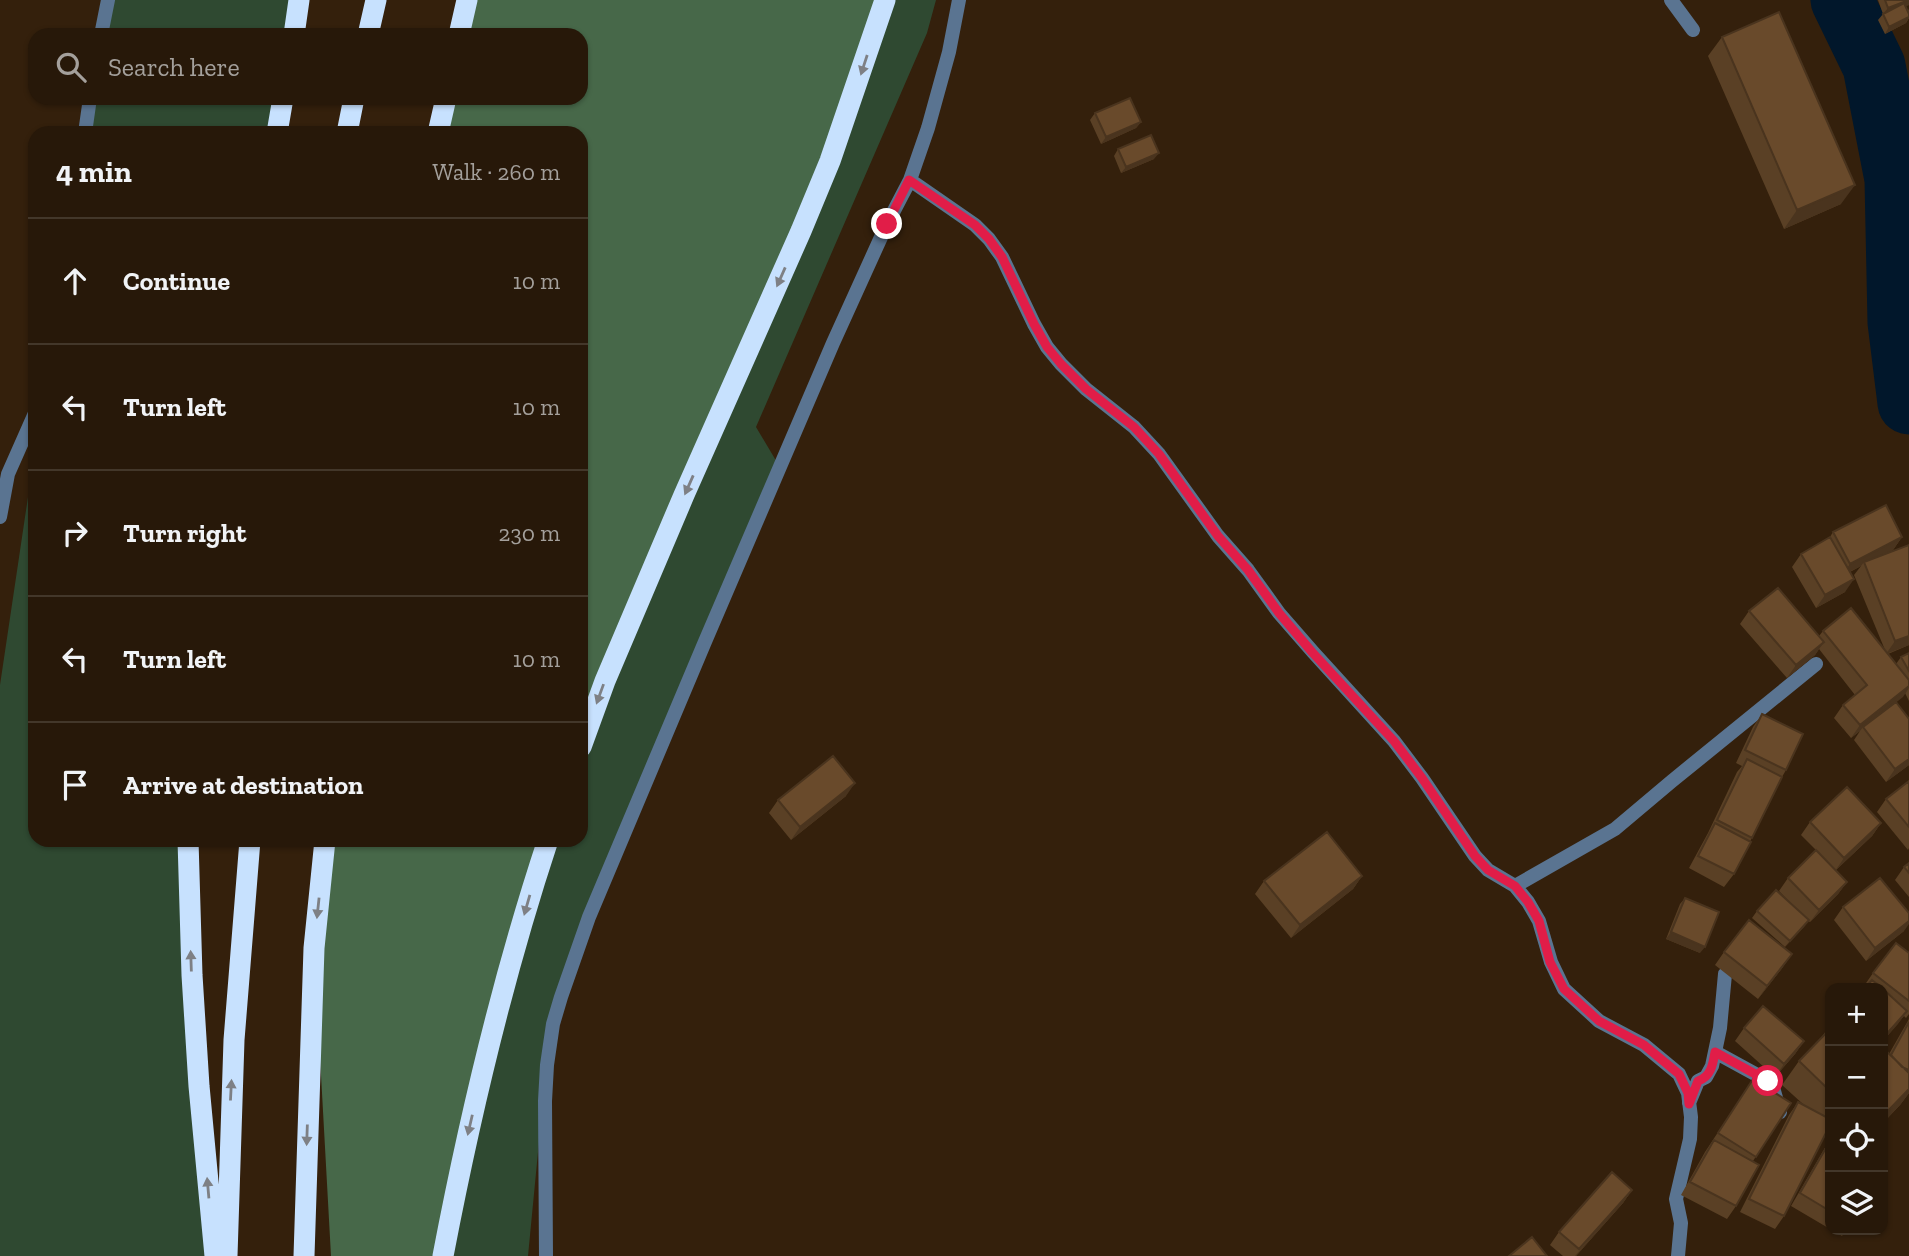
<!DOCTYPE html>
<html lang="en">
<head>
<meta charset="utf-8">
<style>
  body { margin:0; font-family:"Zilla Slab",serif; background:#2f2112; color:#f1f3f6 }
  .controls { position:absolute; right:21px; bottom:21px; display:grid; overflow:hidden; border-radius:14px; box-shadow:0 2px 5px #0004 }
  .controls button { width:63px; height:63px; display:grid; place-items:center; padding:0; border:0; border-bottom:2px solid #43372a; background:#271809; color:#f1f3f6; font:35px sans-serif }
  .stop { position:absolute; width:21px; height:21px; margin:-16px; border:5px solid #e11d48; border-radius:50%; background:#fff }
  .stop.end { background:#e11d48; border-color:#fff; box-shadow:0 2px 7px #0008 }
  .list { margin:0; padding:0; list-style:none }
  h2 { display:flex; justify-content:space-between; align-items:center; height:91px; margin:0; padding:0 28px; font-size:30px }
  h2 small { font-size:23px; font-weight:400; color:#a4a09c }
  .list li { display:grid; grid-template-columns:46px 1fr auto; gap:21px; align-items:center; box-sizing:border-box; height:126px; padding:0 28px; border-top:2px solid #43372a }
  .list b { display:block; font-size:26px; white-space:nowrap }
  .list em { font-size:23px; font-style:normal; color:#a4a09c }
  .icon { flex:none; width:38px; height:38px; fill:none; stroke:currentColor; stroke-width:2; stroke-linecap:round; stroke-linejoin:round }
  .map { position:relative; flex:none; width:1909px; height:1256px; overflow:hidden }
  .search { position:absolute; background:#271809; box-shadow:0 2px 5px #0004; left:28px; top:28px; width:560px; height:77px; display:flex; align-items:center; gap:18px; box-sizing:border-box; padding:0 24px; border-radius:21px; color:#a4a09c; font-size:26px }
  .panel { position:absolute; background:#271809; box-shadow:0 2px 5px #0004; left:28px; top:126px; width:560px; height:721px; border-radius:21px }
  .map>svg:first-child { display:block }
  .green { fill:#2f4931 }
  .forest { fill:#476849 }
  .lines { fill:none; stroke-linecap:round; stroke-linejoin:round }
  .river { stroke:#01172b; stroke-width:63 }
  .minor { stroke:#5a7491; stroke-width:14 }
  .motorway { stroke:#c7e1fe; stroke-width:21 }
  .wall { fill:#5a4025 }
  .shaded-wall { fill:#4a341e }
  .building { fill:#694a2b; stroke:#4a341e; stroke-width:2 }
  .oneway { fill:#7e8085 }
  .route { stroke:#e11d48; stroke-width:9 }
</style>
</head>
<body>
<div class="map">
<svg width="1909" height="1256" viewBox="0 0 1909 1256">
  <rect width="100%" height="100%" fill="#34200c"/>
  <path class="green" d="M108,0H299L294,35H101Z
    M885,0H936L927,33L756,427L778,464L552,1007L528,1256H443L548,840H581V747Z
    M90,98H283L277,133H85Z
    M35,450V840H187L215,1256H0V685Z"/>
  <path class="forest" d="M467,0H885L581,747V133H438L446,98H581V35H459Z
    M325,840H548L443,1256H331L314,948Z"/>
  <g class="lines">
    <path class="river" d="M1842,0L1874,66L1896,179L1899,322L1909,403"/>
    <path class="minor" d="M1671,0L1693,30
      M101,35L108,0
      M85,133L90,98
      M910,180L975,225L989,239L1002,257L1034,324L1047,347L1061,364L1086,389L1134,427L1159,454L1218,536L1248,570L1279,613L1313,652L1394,741L1422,778L1475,856L1488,870L1515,886L1528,902L1539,921L1551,962L1564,989L1599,1021L1644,1045L1679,1074L1688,1093L1691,1117L1690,1139L1676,1199L1681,1223L1678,1256
      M0,517L8,474L35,413
      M1515,886L1615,829L1672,781L1816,664
      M1715,1052L1768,1081L1774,1091L1780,1112
      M1689,1103L1698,1081L1706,1077L1712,1066L1720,1028L1725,974
      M546,1256L545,1101L547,1065L553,1024L561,997L589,917L704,644L833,343L887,224L910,180L928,128L949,52L959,0"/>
    <path class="motorway" d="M294,35L299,0
      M368,35L376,0
      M459,35L467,0
      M277,133L283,98
      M347,133L354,98
      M438,133L446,98
      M581,747L605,681L684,495L801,231L830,161L885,0
      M188,840L192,975L199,1086L215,1256
      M227,1256L234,1040L250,840
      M304,1256L314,948L325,840
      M443,1256C470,1115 503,976 548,840"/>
  </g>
  <path class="wall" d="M1878,0H1909V5L1905,6L1908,11L1909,9V18L1906,23L1885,34L1878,20L1883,14Z
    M1722,37L1841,204L1784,229L1708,56Z
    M1095,113L1141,122L1136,128L1101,144L1090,120Z
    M1118,149L1154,159L1121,173L1114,156Z
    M1833,532L1902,537L1893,550L1887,553L1909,545V645L1888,654L1896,664L1901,657L1909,653V701L1905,693L1896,702L1909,719V765L1886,782L1854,740L1860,731L1851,738L1834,718L1843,705L1855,695L1819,649L1815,655L1787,678L1740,624L1749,611L1819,636L1823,631L1885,650L1854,575L1861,566L1850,572L1845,592L1816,608L1792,567L1801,554L1830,537Z
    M1762,714L1786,770L1782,777L1734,874L1724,887L1689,868L1708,833L1737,772L1742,766L1736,763L1753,727Z
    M1909,781V848L1908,850L1877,812L1886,799Z
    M846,796L791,840L769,813L778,800Z
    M1810,822L1881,823L1872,836L1836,870L1847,882L1838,894L1810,922L1808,921L1785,947L1752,918L1757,911L1797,910L1779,891L1788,878L1816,850L1801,835Z
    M1909,863V897L1895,880L1904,867Z
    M1362,876L1353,889L1291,938L1255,894L1264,881Z
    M1685,898L1700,953L1666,939L1680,904Z
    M1843,907L1904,931L1866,961L1834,920Z
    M1724,952L1783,967L1758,999L1715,965Z
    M1909,953V1014L1906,1018L1904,1016L1883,1041V988H1865V987L1864,986L1873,973Z
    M1909,1019V1093L1900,1105L1883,1123V1048L1889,1054Z
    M1830,1025V1131L1828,1129L1784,1216L1775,1229L1740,1212L1789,1115L1798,1102L1804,1105L1782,1085L1799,1061L1819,1041Z
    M1744,1028L1804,1041L1795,1054L1775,1077L1735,1041Z
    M1753,1079L1791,1103L1753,1161L1736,1206L1727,1219L1681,1195L1705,1152Z
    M1830,1139V1229L1791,1206Z
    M1632,1190L1623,1203L1576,1256H1563L1550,1245L1559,1232Z
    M1832,1230H1846L1842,1236Z"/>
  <path class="shaded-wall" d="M1909,0V5L1883,14L1888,8Z
    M1909,17L1906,23L1885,34L1889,27Z
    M1141,122L1136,128L1101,144L1106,137Z
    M1159,153L1154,159L1121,173L1126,167Z
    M1855,185L1841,204L1784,229L1797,210Z
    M1902,537L1893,550L1864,565V562L1861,566L1841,576L1850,564Z
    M1854,579L1845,592L1816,608L1825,595Z
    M1909,636V645L1886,654L1895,641Z
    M1824,642L1815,655L1787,678L1796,665Z
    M1909,686V688L1903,697L1864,728L1863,727L1860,731L1851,738L1860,725Z
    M1909,759V765L1886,782L1895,769Z
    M855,783L846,796L791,840L800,827Z
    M1881,823L1872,836L1835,871L1844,858Z
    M1362,876L1353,889L1291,938L1300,925Z
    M1847,882L1838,894L1810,922L1819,910Z
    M1809,920L1804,927L1785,947L1790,941Z
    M1909,921V924L1904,931L1866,961L1875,948Z
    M1671,932L1705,947L1700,953L1666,939Z
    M1792,954L1783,967L1758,999L1767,986Z
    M1907,1011L1898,1024L1883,1041V1038Z
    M1804,1041L1795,1054L1775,1077L1784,1064Z
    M1909,1089V1093L1900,1105L1883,1123V1116Z
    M1632,1190L1623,1203L1576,1256H1575Z"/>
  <path class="building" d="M1885,0H1909L1888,8Z
    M1904,3L1909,14V17L1889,27L1883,14Z
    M1779,12L1855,185L1797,210L1722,37Z
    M1130,98L1141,122L1106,137L1095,113Z
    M1151,135L1159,153L1126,167L1118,149Z
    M1886,505L1902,537L1850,564L1833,532Z
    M1830,537L1854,579L1825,595L1801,554Z
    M1909,545V636L1895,641L1864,562Z
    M1778,588L1824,642L1796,665L1749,611Z
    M1851,608L1909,680V686L1860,725L1843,705L1867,685L1823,631Z
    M1909,653V671L1901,657Z
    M1896,702L1909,719V759L1895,769L1863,727Z
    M1762,714L1803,734L1786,770L1745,750Z
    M833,756L855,783L800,827L778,800Z
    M1747,759L1782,777L1752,838L1717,820Z
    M1909,781V827L1886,799Z
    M1847,787L1881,823L1844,858L1810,822Z
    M1715,823L1751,842L1734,874L1698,856Z
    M1327,832L1362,876L1300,925L1264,881Z
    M1816,850L1847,882L1819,910L1788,878Z
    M1909,863V873L1904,867Z
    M1880,878L1909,913V921L1875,948L1843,907Z
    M1776,890L1809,920L1790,941L1757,911Z
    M1685,898L1719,912L1705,947L1671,932Z
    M1749,920L1792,954L1767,986L1724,952Z
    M1896,943L1909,953V1001L1873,973Z
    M1872,980L1882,988H1865Z
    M1883,989L1907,1011L1883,1038Z
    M1763,1006L1804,1041L1784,1064L1744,1028Z
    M1909,1022V1070L1902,1067L1891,1055Z
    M1830,1029V1091L1799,1061Z
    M1883,1048L1909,1073V1089L1883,1116Z
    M1753,1079L1791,1103L1756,1157L1718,1133Z
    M1798,1102L1830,1119V1125L1784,1216L1749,1199Z
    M1714,1140L1759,1165L1736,1206L1690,1182Z
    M1830,1141V1211L1800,1193Z
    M1883,1159L1886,1161L1883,1167Z
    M1612,1172L1632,1190L1579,1249L1559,1232Z
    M1532,1237L1547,1256H1509Z"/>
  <defs><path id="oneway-solid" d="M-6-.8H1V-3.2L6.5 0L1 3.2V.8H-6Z" transform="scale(1.75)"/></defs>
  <g class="oneway">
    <use href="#oneway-solid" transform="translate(864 65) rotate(108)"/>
    <use href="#oneway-solid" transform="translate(781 277) rotate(114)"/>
    <use href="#oneway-solid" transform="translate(689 485) rotate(114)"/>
    <use href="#oneway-solid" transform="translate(600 694) rotate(110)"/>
    <use href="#oneway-solid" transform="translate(527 905) rotate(106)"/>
    <use href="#oneway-solid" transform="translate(318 908) rotate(96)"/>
    <use href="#oneway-solid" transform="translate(191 961) rotate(-92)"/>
    <use href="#oneway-solid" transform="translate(231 1090) rotate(-87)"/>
    <use href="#oneway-solid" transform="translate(470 1125) rotate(103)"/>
    <use href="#oneway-solid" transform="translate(307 1135) rotate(92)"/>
    <use href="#oneway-solid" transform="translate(208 1188) rotate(-95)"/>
  </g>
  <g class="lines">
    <path class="route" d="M887,224L909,180L975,225L989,239L1002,257L1034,324L1047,347L1061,364L1086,389L1134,427L1159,454L1218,536L1248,570L1279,613L1312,652L1394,741L1422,778L1475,856L1488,870L1515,886L1528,902L1539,921L1550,962L1564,989L1599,1021L1644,1045L1679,1074L1688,1093L1689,1104L1698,1081C1711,1077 1713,1064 1715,1052L1768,1081"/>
  </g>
</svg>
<div class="controls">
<button>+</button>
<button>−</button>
<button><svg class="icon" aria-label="locate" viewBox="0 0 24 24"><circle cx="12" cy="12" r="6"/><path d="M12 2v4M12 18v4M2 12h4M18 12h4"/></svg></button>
<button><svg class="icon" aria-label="layers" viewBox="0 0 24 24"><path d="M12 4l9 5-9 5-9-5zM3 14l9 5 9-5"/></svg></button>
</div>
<div class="stop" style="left:1768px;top:1081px"></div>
<div class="stop end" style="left:887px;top:224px"></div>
<div class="search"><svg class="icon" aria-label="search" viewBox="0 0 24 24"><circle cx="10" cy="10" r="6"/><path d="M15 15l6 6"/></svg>Search here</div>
<section class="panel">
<h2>4 min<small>Walk · 260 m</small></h2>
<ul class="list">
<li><svg class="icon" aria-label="ahead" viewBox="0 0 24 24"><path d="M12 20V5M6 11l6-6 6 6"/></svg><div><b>Continue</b></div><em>10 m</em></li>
<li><svg class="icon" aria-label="left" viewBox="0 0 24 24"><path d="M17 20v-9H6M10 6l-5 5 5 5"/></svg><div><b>Turn left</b></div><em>10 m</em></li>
<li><svg class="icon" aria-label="right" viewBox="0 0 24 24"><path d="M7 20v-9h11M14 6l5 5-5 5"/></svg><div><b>Turn right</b></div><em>230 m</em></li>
<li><svg class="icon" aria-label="left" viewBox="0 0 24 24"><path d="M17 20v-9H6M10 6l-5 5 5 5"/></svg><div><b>Turn left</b></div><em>10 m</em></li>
<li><svg class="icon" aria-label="arrive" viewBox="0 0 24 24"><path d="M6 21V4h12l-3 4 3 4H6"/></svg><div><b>Arrive at destination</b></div></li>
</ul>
</section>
</div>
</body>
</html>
